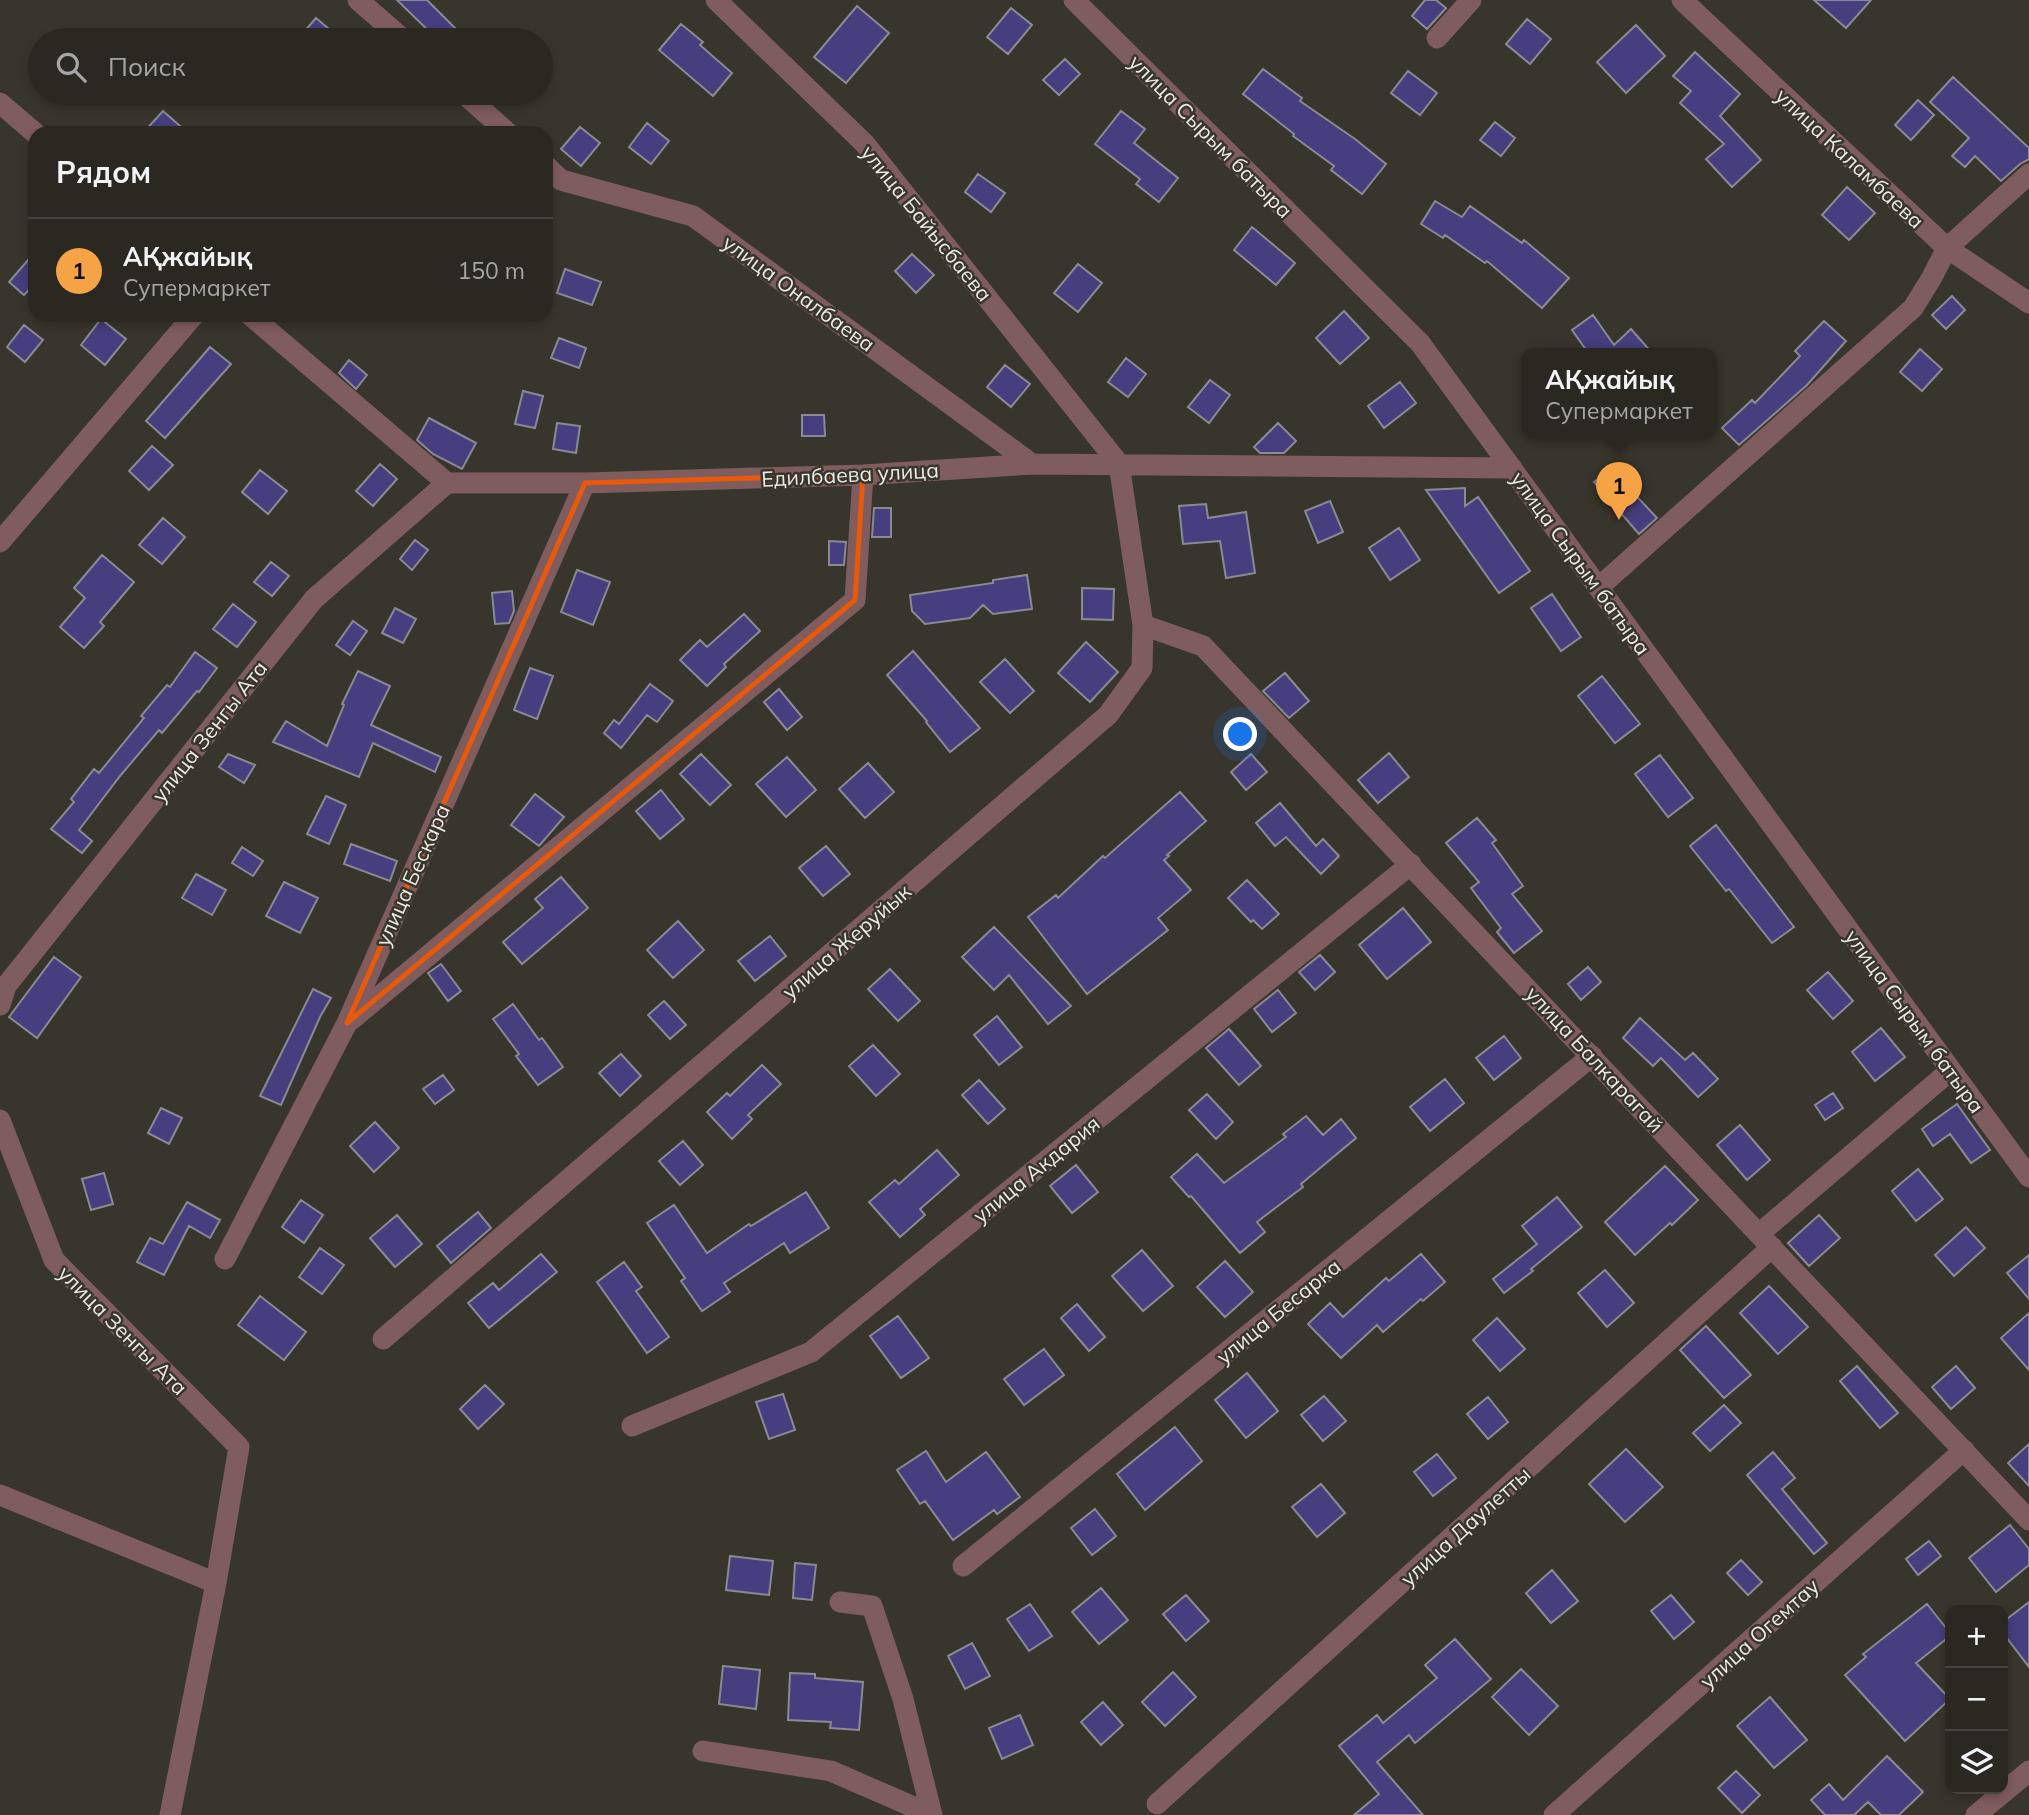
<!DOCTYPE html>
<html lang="ru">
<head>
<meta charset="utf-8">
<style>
  body { margin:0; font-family:Mulish,sans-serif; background:#36342e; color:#f1f3f6 }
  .controls { position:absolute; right:21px; bottom:21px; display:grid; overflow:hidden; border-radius:14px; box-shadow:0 4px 10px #0003 }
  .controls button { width:63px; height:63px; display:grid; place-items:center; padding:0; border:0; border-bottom:2px solid #46443f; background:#2a2821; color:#f1f3f6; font:35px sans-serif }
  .you { position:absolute; left:1241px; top:735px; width:24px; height:24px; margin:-18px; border:5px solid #fff; border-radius:50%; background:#1a73e8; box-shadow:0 0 0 10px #1a73e833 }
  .badge { display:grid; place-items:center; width:46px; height:46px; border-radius:50%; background:#f5a345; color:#111; font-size:23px; font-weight:700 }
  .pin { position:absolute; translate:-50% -58px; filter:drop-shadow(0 2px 4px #0008) }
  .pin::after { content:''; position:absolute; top:37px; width:24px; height:21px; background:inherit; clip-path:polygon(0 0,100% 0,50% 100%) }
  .popup { position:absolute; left:1521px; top:348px; width:196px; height:91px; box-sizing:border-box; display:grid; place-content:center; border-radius:14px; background:#2a2821; filter:drop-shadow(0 2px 5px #0005); font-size:23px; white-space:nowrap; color:#a5a6a5 }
  .popup b { font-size:26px; color:#f1f3f6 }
  .popup::after { content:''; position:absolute; left:50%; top:100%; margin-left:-14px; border:14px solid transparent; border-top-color:#2a2821 }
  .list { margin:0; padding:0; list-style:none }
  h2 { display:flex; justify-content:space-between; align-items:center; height:91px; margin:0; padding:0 28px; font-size:30px }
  h2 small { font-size:23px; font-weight:400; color:#a5a6a5 }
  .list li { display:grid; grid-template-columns:46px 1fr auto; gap:21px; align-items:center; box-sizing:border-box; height:105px; padding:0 28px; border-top:2px solid #46443f }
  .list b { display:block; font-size:26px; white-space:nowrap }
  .list p { margin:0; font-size:23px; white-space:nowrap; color:#a5a6a5 }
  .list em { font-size:23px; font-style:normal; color:#a5a6a5 }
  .icon { flex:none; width:38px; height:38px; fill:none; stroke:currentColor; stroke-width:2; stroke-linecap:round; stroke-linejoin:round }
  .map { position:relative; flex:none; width:2029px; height:1815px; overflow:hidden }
  .search { position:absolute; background:#2a2821; box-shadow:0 4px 10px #0003; left:28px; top:28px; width:525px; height:77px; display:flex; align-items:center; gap:18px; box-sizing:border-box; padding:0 24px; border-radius:38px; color:#a5a6a5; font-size:26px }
  .panel { position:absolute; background:#2a2821; box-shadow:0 4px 10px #0003; left:28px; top:126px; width:525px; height:196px; border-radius:21px }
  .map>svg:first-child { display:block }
  .building { fill:#463e7e; stroke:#8a8994; stroke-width:2 }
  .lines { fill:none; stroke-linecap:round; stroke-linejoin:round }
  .minor { stroke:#7f5c5d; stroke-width:21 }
  .marked { fill:none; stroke:#e8590c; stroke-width:5; stroke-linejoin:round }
  .labels { text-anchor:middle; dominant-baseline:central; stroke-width:5; stroke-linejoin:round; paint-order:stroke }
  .street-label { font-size:21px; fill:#edebe5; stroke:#38352c }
</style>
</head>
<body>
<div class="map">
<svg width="2029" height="1815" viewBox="0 0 2029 1815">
  <rect width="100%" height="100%" fill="#38352c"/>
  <path class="building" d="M397,0H427L455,28L443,40H438Z
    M1425,0H1436L1446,8L1427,29L1412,16Z
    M1814,0H1871L1846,28Z
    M857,6L889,33L846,83L814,57Z
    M1011,8L1032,25L1008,54L987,37Z
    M316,18L342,40H297Z
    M1527,19L1551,39L1530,64L1506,44Z
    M681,24L703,42L700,45L732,73L713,96L659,50Z
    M1636,25L1665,56L1626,93L1597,62Z
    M1695,52L1740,94L1720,116L1761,160L1732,187L1706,159L1724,144L1680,103L1691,91L1673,76Z
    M1065,59L1080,74L1059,95L1043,80Z
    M1263,69L1302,98L1300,101L1355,139L1386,164L1362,194L1331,170L1334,166L1293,136L1294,134L1243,94Z
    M1408,71L1437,93L1420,115L1391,93Z
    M1953,77L2029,148V159L2020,164L2001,181L1975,156L1965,167L1952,156L1969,138L1930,102Z
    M1918,100L1934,115L1911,140L1895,125Z
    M163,111L188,133H143Z
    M1121,111L1145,129L1134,143L1178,178L1159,202L1136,184L1140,179L1095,144Z
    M1495,122L1515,138L1501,156L1480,140Z
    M647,123L669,141L651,164L629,147Z
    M580,127L600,143L581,166L561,149Z
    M978,174L1005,193L991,212L965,192Z
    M1847,187L1875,213L1849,240L1822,215Z
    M1435,201L1462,217L1470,206L1522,243L1524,240L1569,278L1542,308L1487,261L1485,263L1445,235L1443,238L1421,224Z
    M1252,227L1295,263L1276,285L1234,250Z
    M35,252V283L24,295L9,282Z
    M912,254L934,275L916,293L895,271Z
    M1078,264L1102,283L1078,312L1054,293Z
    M565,269L601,282L592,305L557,293Z
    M1952,296L1965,310L1946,329L1932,315Z
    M1344,311L1369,338L1340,364L1316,338Z
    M1593,315L1614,345L1631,329L1653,354H1589L1572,330Z
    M101,319L126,339L105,365L81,345Z
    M1824,321L1846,341L1807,385L1739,445L1722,428L1752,400L1755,403L1800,356L1795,351Z
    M24,325L43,340L25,362L7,347Z
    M559,338L586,348L579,368L551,358Z
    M210,347L231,364L165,438L146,421Z
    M1920,349L1942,369L1922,391L1900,372Z
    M1126,358L1146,374L1128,397L1108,382Z
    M349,360L367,375L356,389L339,373Z
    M1005,365L1030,384L1011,407L987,387Z
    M1210,380L1230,395L1209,423L1188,407Z
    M1400,382L1416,403L1384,428L1368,406Z
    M523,391L543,396L535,428L515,424Z
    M802,415H824L825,436H802Z
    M429,418L476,443L462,469L433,454L417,440Z
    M557,423L580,426L576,453L553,449Z
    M1278,423L1296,441L1284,453H1260L1254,447Z
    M152,446L173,465L149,490L129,471Z
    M380,464L397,479L373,506L356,491Z
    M1616,464L1630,482L1626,485L1657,518L1639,534L1594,482Z
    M260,470L287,491L268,514L242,492Z
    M1465,488V506L1478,497L1530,571L1499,593L1426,490Z
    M1330,501L1343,532L1318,543L1305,511Z
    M1206,504L1208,518L1246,512L1255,573L1226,578L1220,541L1183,544L1179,506Z
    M874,508H891V537H872Z
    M163,518L185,537L162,564L139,545Z
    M1399,528L1420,560L1390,580L1369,548Z
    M415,540L428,550L412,570L400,559Z
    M829,541L846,542L844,565H829Z
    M102,555L134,582L100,622L104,626L84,648L60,627L85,598L74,588Z
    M271,562L289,576L272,596L254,582Z
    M577,570L610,582L593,625L561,612Z
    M1027,575L1032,609L993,614L983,605L970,618L925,624L912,611L910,595L993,583V580Z
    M1082,588L1114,589L1113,620L1082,619Z
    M512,591L514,611L509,623L495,624L492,593Z
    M1552,594L1581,637L1561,651L1531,608Z
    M233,604L256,622L237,647L213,629Z
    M395,608L416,619L403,643L382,633Z
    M744,614L760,631L724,664L726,667L707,686L680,660L700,640L707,647Z
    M353,621L367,631L350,655L336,645Z
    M1086,642L1118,672L1090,702L1058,673Z
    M913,651L980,728L950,752L926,722L927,721L887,675Z
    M195,652L217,668L199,692L197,691L162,733L159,730L120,776L79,830L92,841L82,853L51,829L74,802L71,799L94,769L99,773L144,718L141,716L167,685L170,687Z
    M1005,659L1034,691L1010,713L980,682Z
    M530,668L553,676L537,719L514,710Z
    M358,671L390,686L371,725L441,757L435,772L373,743L359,777L273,742L286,721L327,746L344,705L342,704Z
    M1285,673L1309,701L1289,718L1263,691Z
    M1602,676L1640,724L1615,743L1578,696Z
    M650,684L673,701L657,722L647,715L621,748L604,733L614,720L619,724Z
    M779,689L802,717L787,730L764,702Z
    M1389,753L1409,777L1378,803L1358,780Z
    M228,754L255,765L244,783L219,767Z
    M701,754L731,785L710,805L680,774Z
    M1251,754L1267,772L1246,790L1231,772Z
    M1660,755L1693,798L1668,817L1635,774Z
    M787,757L816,790L786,817L756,784Z
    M868,763L894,792L865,818L839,789Z
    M661,790L684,819L660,839L636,811Z
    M1180,792L1206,821L1167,855L1169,856L1164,860L1191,890L1158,918L1168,930L1087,994L1028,917L1056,895L1058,898L1103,856L1105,858Z
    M535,794L564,817L539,846L511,825Z
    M326,796L346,805L329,844L307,834Z
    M1280,803L1316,846L1323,839L1339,856L1321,874L1286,837L1275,846L1256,823Z
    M1477,818L1496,840L1492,843L1523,886L1512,894L1542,931L1514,953L1497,932L1501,928L1471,888L1479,882L1446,843Z
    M1716,825L1794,927L1772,943L1729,889L1726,891L1690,846Z
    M351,844L397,861L390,881L344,864Z
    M826,846L850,874L823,896L799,868Z
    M242,847L263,861L253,876L232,863Z
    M196,874L226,890L212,915L182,898Z
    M561,877L588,908L522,964L503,942L543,908L535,899Z
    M1247,880L1279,914L1262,929L1253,920L1251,922L1228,898Z
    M284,882L318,898L300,933L266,916Z
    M1403,908L1431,942L1387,979L1359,945Z
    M678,921L704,950L673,978L647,950Z
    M994,927L1071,1006L1048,1024L1009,975L994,990L962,957Z
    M770,936L786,956L755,981L738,961Z
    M1320,955L1335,972L1315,990L1299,972Z
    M54,957L81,977L37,1038L9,1017Z
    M441,964L461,991L448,1001L428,973Z
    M1588,967L1601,982L1581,1000L1568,984Z
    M890,969L920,1001L898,1021L868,989Z
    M1828,972L1853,1001L1833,1019L1807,990Z
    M313,989L331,998L320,1017L281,1105L260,1096Z
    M1278,990L1296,1013L1272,1032L1254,1009Z
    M664,1001L686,1025L670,1039L648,1015Z
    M513,1004L539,1040L542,1038L563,1067L538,1085L516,1056L519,1054L493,1019Z
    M997,1016L1022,1047L999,1065L974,1035Z
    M1640,1018L1685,1060L1693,1053L1718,1079L1698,1097L1661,1058L1653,1066L1623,1038Z
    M1881,1028L1905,1057L1875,1081L1852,1052Z
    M1229,1029L1261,1066L1239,1085L1206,1048Z
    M1504,1036L1521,1058L1494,1080L1476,1058Z
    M873,1045L900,1074L876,1096L849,1066Z
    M621,1054L641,1076L620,1096L599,1073Z
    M762,1065L781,1084L748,1115L752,1119L732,1139L707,1112L727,1093L730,1096Z
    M443,1075L454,1090L435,1104L423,1089Z
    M1445,1079L1464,1103L1430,1131L1410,1107Z
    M979,1080L1005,1109L988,1124L962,1095Z
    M1833,1093L1843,1108L1825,1120L1815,1105Z
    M1207,1094L1233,1122L1216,1139L1189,1110Z
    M1957,1104L1990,1150L1971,1163L1950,1134L1933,1146L1922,1129Z
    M161,1108L182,1118L169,1144L148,1133Z
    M1306,1116L1323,1135L1341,1119L1356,1138L1301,1184L1303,1187L1257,1222L1265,1232L1240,1253L1191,1196L1189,1197L1171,1177L1197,1154L1224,1183L1286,1137L1283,1134Z
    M375,1122L399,1148L374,1172L350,1146Z
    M1740,1125L1770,1160L1747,1180L1717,1145Z
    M683,1141L703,1165L680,1185L659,1161Z
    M937,1150L959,1175L920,1209L925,1215L900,1237L869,1202L895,1180L899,1184Z
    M1076,1165L1098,1192L1072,1213L1050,1186Z
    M1665,1166L1698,1200L1672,1225L1670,1223L1635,1255L1605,1222Z
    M1918,1169L1943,1199L1916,1221L1892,1191Z
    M104,1173L113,1204L91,1210L82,1179Z
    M806,1192L829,1228L790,1253L784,1243L724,1283L730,1292L702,1311L681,1281L685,1278L647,1223L674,1205L707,1253L749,1224L751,1226Z
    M1557,1197L1582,1227L1531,1269L1533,1271L1504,1293L1493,1279L1537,1244L1522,1226Z
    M301,1200L323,1215L304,1243L282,1227Z
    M187,1202L220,1220L210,1238L189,1226L164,1275L137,1262L150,1238L163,1244Z
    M478,1212L491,1228L451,1263L437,1246Z
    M397,1215L422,1244L395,1267L370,1238Z
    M1819,1215L1840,1238L1809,1266L1788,1243Z
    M1966,1227L1985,1248L1954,1276L1935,1255Z
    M320,1248L344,1265L322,1294L299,1277Z
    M1142,1250L1173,1286L1143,1311L1112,1276Z
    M541,1254L557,1272L489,1328L468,1303L493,1283L499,1290Z
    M1421,1254L1445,1282L1423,1301L1421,1299L1383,1332L1377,1325L1341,1358L1308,1324L1330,1303L1343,1317L1386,1278L1389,1281Z
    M2029,1255V1299L2007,1273Z
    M1225,1261L1253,1292L1225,1317L1197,1287Z
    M624,1262L642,1287L636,1291L669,1337L647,1353L597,1282Z
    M1605,1270L1634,1303L1607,1327L1578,1293Z
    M1769,1286L1808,1327L1778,1354L1740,1313Z
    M260,1296L306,1332L284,1360L238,1325Z
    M1077,1304L1105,1337L1089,1351L1061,1318Z
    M2029,1313V1370L2001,1338Z
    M898,1316L929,1358L901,1378L870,1336Z
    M1497,1318L1525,1349L1500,1371L1473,1340Z
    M1706,1326L1751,1375L1724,1398L1680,1350Z
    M1044,1349L1064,1375L1024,1405L1004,1379Z
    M1857,1366L1898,1413L1880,1428L1840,1381Z
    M1956,1366L1975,1388L1951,1409L1932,1387Z
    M1247,1373L1278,1411L1246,1438L1215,1400Z
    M485,1385L504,1404L478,1429L460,1409Z
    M783,1394L795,1430L769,1439L756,1402Z
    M1324,1396L1346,1421L1323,1441L1301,1415Z
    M1488,1397L1508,1422L1488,1439L1467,1414Z
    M1724,1405L1741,1423L1710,1451L1693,1433Z
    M1175,1427L1202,1461L1145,1510L1117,1474Z
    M2029,1444V1486L2008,1463Z
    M1626,1449L1663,1487L1625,1522L1589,1484Z
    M926,1451L946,1482L986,1452L1020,1497L997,1514L994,1510L953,1540L925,1501L920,1504L897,1470Z
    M1773,1452L1795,1478L1782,1489L1827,1543L1814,1554L1747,1475Z
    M1437,1454L1456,1478L1433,1496L1414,1472Z
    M1321,1484L1345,1513L1317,1537L1292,1507Z
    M1095,1509L1116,1536L1092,1555L1071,1528Z
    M2010,1525L2029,1549V1565L1996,1592L1969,1558Z
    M1929,1541L1941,1556L1918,1575L1906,1559Z
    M730,1556L773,1561L769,1595L726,1590Z
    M1741,1560L1762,1582L1748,1595L1727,1573Z
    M795,1563L816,1565L812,1600L793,1598Z
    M1552,1570L1578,1601L1551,1623L1526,1593Z
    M1101,1588L1128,1620L1099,1644L1072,1612Z
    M1186,1595L1209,1621L1186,1641L1163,1614Z
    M1671,1595L1694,1622L1674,1639L1651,1611Z
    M2029,1602V1667L2003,1633V1622Z
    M1030,1604L1052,1636L1029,1651L1007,1619Z
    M1927,1604L1950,1633V1636L1916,1663L1950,1699L1905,1741L1845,1675L1866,1657L1863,1654Z
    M1455,1639L1491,1679L1415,1743L1409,1735L1377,1762L1423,1815H1354L1379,1794L1339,1746L1377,1715L1383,1723L1437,1678L1425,1665Z
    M972,1643L990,1676L965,1689L948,1656Z
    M723,1666L760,1670L756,1709L719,1704Z
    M1521,1669L1558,1706L1529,1735L1492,1697Z
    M1173,1672L1196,1697L1165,1726L1142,1702Z
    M790,1673L815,1674V1678L863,1682L859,1730L830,1728L831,1722L788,1720Z
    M1770,1697L1807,1740L1774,1768L1737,1726Z
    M1103,1702L1123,1725L1101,1745L1081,1722Z
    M1020,1715L1033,1745L1002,1759L989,1728Z
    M1887,1756L1923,1792L1899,1815H1881L1868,1802L1855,1814L1856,1815H1825L1811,1800L1829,1784L1843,1800Z
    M1736,1771L1760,1795L1742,1813L1718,1788Z"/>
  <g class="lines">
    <path class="minor" d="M358,0L404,40
      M1074,0L1420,343L2029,1177
      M1682,0L1947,248L2029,303
      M1437,38L1471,0
      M463,93L508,133
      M0,103L35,133
      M546,166L561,180L693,216L1032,464
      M250,315L447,483H585L863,475L1032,464L1512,468
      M0,542L194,315
      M1599,587L1913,308L1931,279L1947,248L2029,174
      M1143,625L1203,646L2029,1520
      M0,1005L6,986L314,599L447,483
      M351,1020L855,600L863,475
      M0,1120L54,1260L239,1447L216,1583L170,1815
      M1759,1234L1951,1070
      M225,1259L347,1023L585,483
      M383,1339L1108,715L1142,668L1143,625L1119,464L865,144L716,0
      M632,1426L811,1352L1411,864
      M0,1495L216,1583
      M963,1566L1592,1056
      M840,1602L872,1606L903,1699L932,1815
      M703,1751L831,1771L932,1815
      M1157,1804L1772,1247
      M1554,1815L1964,1450
      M1976,1815L2029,1771"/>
  </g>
  <path class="marked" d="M863,475L855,600L347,1023L585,483Z"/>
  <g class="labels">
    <g class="street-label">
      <text transform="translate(1211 136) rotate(45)">улица Сырым батыра</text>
      <text transform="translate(1850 158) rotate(43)">улица Каламбаева</text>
      <text transform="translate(927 223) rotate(51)">улица Байысбаева</text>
      <text transform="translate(799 293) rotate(36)">улица Оналбаева</text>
      <text transform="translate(850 474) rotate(-3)">Едилбаева улица</text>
      <text transform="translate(1581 563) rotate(54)">улица Сырым батыра</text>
      <text transform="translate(209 731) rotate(-52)">улица Зенгы Ата</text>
      <text transform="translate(412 875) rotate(-66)">улица Бескара</text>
      <text transform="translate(846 941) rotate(-41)">улица Жеруйык</text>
      <text transform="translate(1915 1021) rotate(54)">улица Сырым батыра</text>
      <text transform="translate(1595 1059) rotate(47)">улица Балкарагай</text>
      <text transform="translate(1036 1169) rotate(-39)">улица Акдария</text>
      <text transform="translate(1278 1311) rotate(-39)">улица Бесарка</text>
      <text transform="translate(123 1330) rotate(45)">улица Зенгы Ата</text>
      <text transform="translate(1465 1526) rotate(-42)">улица Даулетты</text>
      <text transform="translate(1759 1633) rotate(-42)">улица Огемтау</text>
    </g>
  </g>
</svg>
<div class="controls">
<button>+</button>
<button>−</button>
<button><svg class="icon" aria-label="layers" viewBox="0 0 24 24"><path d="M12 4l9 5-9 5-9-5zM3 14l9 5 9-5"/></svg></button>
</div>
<div class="you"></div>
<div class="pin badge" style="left:1619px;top:520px">1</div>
<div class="popup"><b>АҚжайық</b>Супермаркет</div>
<div class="search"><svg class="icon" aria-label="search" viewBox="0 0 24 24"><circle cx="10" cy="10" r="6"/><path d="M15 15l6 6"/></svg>Поиск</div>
<section class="panel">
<h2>Рядом<small></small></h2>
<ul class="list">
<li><span class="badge">1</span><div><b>АҚжайық</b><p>Супермаркет</p></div><em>150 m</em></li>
</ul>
</section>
</div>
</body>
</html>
